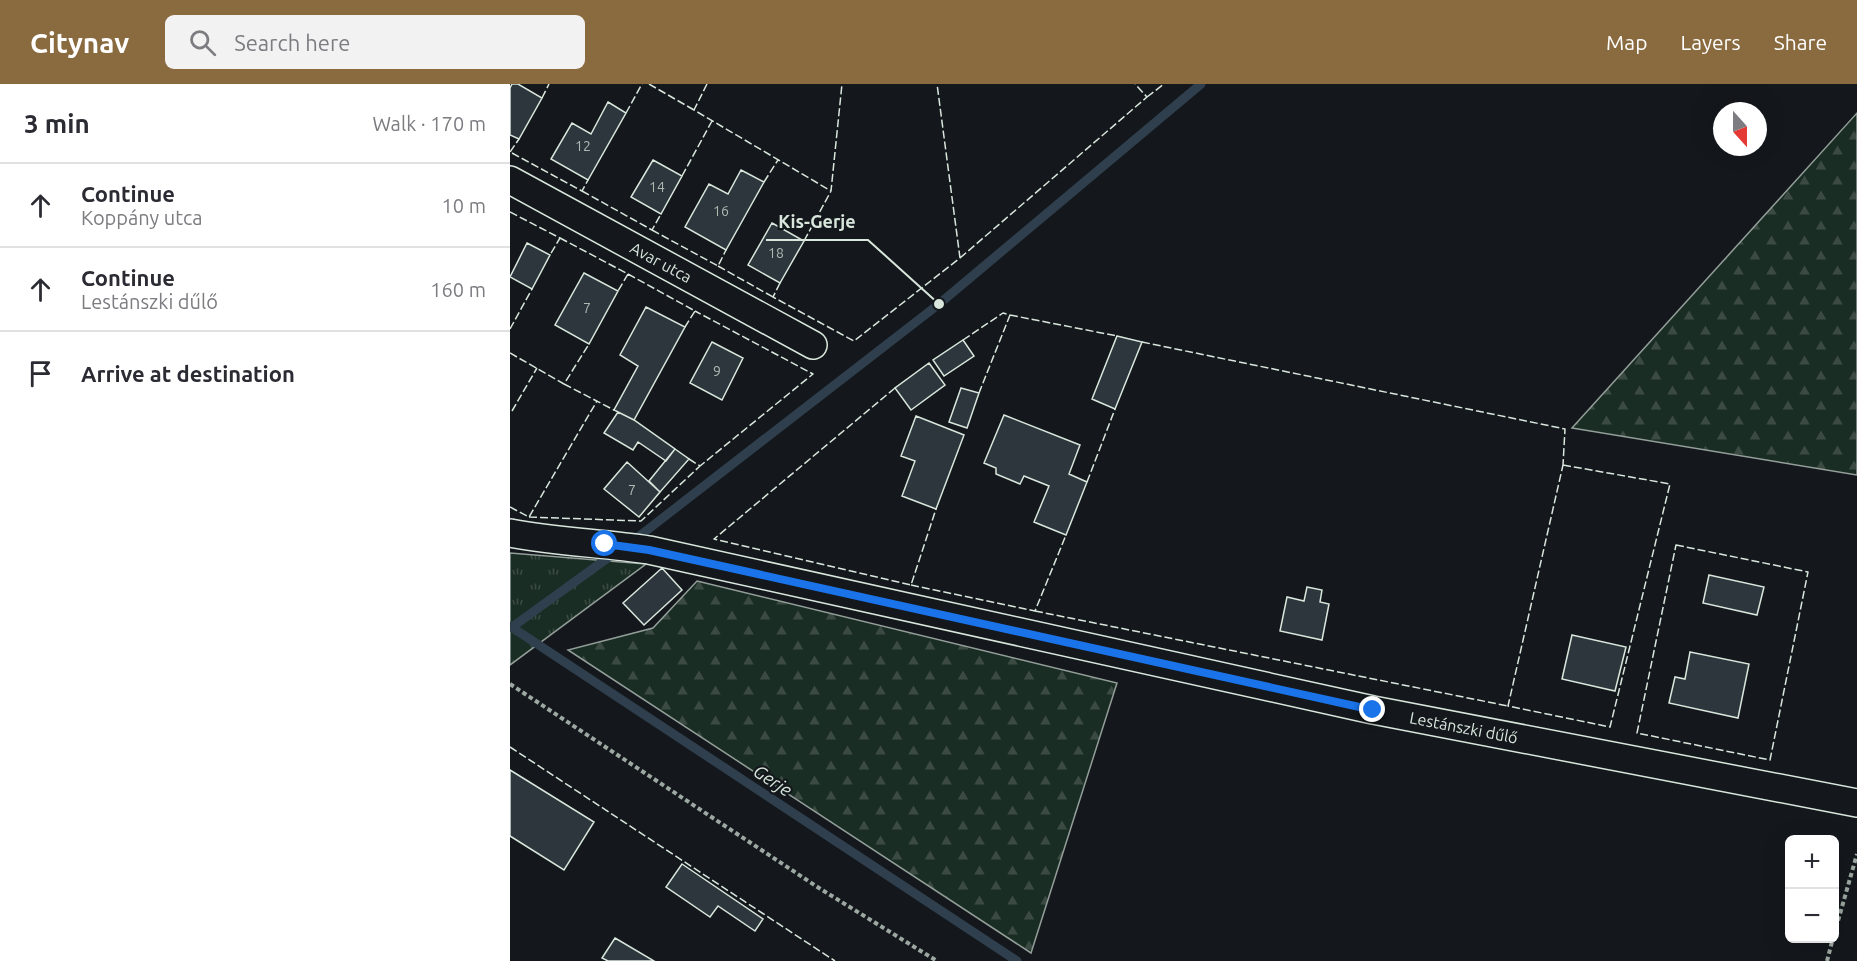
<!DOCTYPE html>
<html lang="en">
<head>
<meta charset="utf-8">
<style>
  body { margin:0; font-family:Ubuntu,sans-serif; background:#f2f2f3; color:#2b2b33 }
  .controls { position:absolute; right:18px; bottom:18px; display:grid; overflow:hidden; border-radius:9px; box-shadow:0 6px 24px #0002 }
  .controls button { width:54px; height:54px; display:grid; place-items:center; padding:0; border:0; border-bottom:2px solid #e1e1e2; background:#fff; color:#2b2b33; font:30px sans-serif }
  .compass { position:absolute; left:1203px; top:18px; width:54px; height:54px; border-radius:50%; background:#fff; box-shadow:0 6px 24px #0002; rotate:159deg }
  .stop { position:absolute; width:18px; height:18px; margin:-14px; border:4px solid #1a73e8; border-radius:50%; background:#fff }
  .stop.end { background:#1a73e8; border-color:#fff; box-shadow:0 2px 6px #0008 }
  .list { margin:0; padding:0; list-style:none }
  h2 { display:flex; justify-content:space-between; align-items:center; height:78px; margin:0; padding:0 24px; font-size:26px }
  h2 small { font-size:20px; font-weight:400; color:#7c7c81 }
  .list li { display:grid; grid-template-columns:39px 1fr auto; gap:18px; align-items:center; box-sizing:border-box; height:84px; padding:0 24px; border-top:2px solid #e1e1e2 }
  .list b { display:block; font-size:22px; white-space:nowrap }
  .list p { margin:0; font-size:20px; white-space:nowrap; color:#7c7c81 }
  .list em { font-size:20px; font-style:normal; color:#7c7c81 }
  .icon { flex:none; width:33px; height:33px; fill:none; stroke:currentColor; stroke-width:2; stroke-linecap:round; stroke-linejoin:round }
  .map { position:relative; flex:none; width:1347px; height:877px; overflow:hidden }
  header { display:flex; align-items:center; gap:36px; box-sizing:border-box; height:84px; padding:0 30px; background:#8a6a3f; color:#fff }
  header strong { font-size:28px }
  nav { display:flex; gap:33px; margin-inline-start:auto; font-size:21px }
  .search { width:420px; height:54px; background:#f2f2f3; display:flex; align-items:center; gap:15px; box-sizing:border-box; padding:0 21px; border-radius:9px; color:#7c7c81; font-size:22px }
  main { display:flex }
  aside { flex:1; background:#fff }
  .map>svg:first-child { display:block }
  .grass { fill:url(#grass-tufts); stroke:#939e99; stroke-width:1.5 }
  .forest { fill:url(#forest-firs); stroke:#939e99; stroke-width:1.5 }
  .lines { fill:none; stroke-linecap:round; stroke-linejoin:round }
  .stream { stroke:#2f3f4d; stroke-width:9 }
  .building { fill:#2c363c; stroke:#d8e6dc; stroke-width:1.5 }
  .minor-casing { stroke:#d8e6dc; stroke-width:30 }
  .path { stroke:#9da8a2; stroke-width:4; stroke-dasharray:4.5 3; stroke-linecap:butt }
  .minor { stroke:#14181c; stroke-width:27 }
  .fence { stroke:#d8e6dc; stroke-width:1.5; stroke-dasharray:8 3; stroke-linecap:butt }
  .route { stroke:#1a73e8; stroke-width:8 }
  .labels { text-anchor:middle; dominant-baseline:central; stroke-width:4.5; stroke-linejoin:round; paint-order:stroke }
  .number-label { font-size:14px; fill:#adbab4 }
  .street-label { font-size:16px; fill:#d8e6dc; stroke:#14181c }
  .water-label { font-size:18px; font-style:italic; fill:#d8e6dc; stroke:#14181c }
  .leader { fill:none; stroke:#d8e6dc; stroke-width:2 }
  .callout-dot { fill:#d8e6dc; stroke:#14181c; stroke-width:2 }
  .callout-label { font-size:18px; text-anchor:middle; font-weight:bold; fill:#d8e6dc; stroke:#14181c; stroke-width:4.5; stroke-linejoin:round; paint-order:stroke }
</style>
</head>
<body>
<header>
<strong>Citynav</strong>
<div class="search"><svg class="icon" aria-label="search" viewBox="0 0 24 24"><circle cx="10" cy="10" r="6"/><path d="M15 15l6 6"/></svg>Search here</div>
<nav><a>Map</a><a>Layers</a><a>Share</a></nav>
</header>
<main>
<aside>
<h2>3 min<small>Walk · 170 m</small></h2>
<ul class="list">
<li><svg class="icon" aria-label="ahead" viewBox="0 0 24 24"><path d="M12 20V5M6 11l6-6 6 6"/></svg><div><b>Continue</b><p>Koppány utca</p></div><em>10 m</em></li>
<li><svg class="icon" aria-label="ahead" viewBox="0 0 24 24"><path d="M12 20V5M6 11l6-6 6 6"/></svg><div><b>Continue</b><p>Lestánszki dűlő</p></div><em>160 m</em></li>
<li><svg class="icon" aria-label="arrive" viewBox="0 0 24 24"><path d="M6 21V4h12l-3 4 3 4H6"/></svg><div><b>Arrive at destination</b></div></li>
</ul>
</aside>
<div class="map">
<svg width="1347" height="877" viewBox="0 0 1347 877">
  <defs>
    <pattern id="grass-tufts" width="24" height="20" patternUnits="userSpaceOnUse" patternTransform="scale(1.5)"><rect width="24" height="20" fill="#1a2d24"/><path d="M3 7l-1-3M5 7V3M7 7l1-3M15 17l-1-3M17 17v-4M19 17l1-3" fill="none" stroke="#3b4b43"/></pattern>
    <pattern id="forest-firs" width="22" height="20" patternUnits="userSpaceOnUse" patternTransform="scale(1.5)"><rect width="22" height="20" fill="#1a2d24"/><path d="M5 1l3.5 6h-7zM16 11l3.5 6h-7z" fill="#3b4b43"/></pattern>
  </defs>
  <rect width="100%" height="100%" fill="#14181c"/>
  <path class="grass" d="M0,469L136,480L0,581Z"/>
  <path class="forest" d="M1347,29V391L1062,344Z
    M187,497L607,599L521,869L58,566L143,544Z"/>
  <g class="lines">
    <path class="stream" d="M123,457L429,220L691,0
      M0,542L507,877
      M2,543L106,468"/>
  </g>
  <path class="building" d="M2,0H8L32,14L9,55L0,51V4Z
    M98,18L116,29L78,96L41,75L62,39L81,50Z
    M143,76L172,92L151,130L121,113Z
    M231,86L254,98L216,166L175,143L199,100L218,110Z
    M262,139L294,157L270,199L238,181Z
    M17,159L40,171L22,205L0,193Z
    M74,189L108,207L79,260L45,241Z
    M136,223L175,243L124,336L104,326L128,282L110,271Z
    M607,252L632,258L605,325L582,315Z
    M453,256L464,272L434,292L423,276Z
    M202,258L233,274L212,316L180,299Z
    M419,279L435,301L401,326L385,304Z
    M451,304L469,309L457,344L439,338Z
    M108,328L124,336L165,365L156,377L128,358L123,366L94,349Z
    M494,331L570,361L559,390L577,398L556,451L524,438L539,402L514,392L510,400L486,390V384L474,379Z
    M406,332L454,351L426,425L392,412L405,377L391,372Z
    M165,365L179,375L150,408L139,397Z
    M117,378L150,408L129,433L94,405Z
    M152,484L172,506L134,541L113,519Z
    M1199,491L1254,503L1247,531L1193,519Z
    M797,503L812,506L810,518L819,520L812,556L770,547L777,513L794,517Z
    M1062,551L1116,563L1105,607L1052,595Z
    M1180,568L1239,580L1228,634L1159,619L1165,593L1175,595Z
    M0,686L84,738L54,786L0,752Z
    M172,780L253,835L245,847L208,822L200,833L156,803Z
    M105,854L144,877H98L92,874Z"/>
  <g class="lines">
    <g class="minor-casing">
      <g id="minor">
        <path id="s1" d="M0,96L303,261"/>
        <path id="s2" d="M0,449C46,458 93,459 139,466L863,626L1347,719"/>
      </g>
    </g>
    <path class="path" d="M0,600L309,804L427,877
      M1324,851L1347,770
      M1317,877L1323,854"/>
    <use href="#minor" class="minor"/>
    <path class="fence" d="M139,0L184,26
      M197,0L184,26L321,107
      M637,13L654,0
      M32,14L39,0
      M116,29L132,0
      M0,68L9,55
      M2,69L72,107L78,96
      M172,92L202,37
      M254,98L268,76
      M72,107L142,146L151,130
      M0,128L50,154L40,171
      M142,146L208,182L216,166
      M50,154L118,190L108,207
      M294,157L321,107L332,0
      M450,174L637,13L625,0
      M208,182L263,213
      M118,190L185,227L175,243
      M270,199L263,213L344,257L450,174L427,0
      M500,231L607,252
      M0,245L22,205
      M453,256L493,229L500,231L469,309
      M632,258L1055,345L1053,381
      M0,269L54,300L79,260
      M54,300L104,326
      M385,304L204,455L401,501L426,425
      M2,327L27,284
      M179,375L190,382L303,290L185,227
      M1053,381L1160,400L1100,643L998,622Z
      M577,398L605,325
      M0,423L19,433L87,317
      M19,433L131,437L190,382
      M1166,461L1298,488L1260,676L1127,649Z
      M401,501L525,527L556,451
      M525,527L998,622
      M0,663L325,877"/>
  </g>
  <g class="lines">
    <path class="route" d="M95,460L139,466L863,626"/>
  </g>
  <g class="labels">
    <g class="number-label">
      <text x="73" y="62">12</text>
      <text x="147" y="103">14</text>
      <text x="211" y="127">16</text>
      <text x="266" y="169">18</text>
      <text x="77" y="224">7</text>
      <text x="207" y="287">9</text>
      <text x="122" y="406">7</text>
    </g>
    <g class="street-label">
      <text stroke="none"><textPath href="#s1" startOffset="172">Avar utca</textPath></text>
      <text stroke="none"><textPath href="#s2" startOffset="974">Lestánszki dűlő</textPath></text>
    </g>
    <g class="water-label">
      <text transform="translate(263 696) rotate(33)">Gerje</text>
    </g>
  </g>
  <path class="leader" d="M429 220L358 156H256"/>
  <circle class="callout-dot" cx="429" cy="220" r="6"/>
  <g class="callout-label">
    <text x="307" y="144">Kis-Gerje</text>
  </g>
</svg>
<div class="controls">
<button>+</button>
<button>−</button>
</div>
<svg class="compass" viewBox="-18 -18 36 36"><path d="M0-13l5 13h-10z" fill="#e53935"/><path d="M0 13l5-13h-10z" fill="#7c7c81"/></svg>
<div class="stop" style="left:95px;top:460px"></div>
<div class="stop end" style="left:863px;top:626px"></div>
</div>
</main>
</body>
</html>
